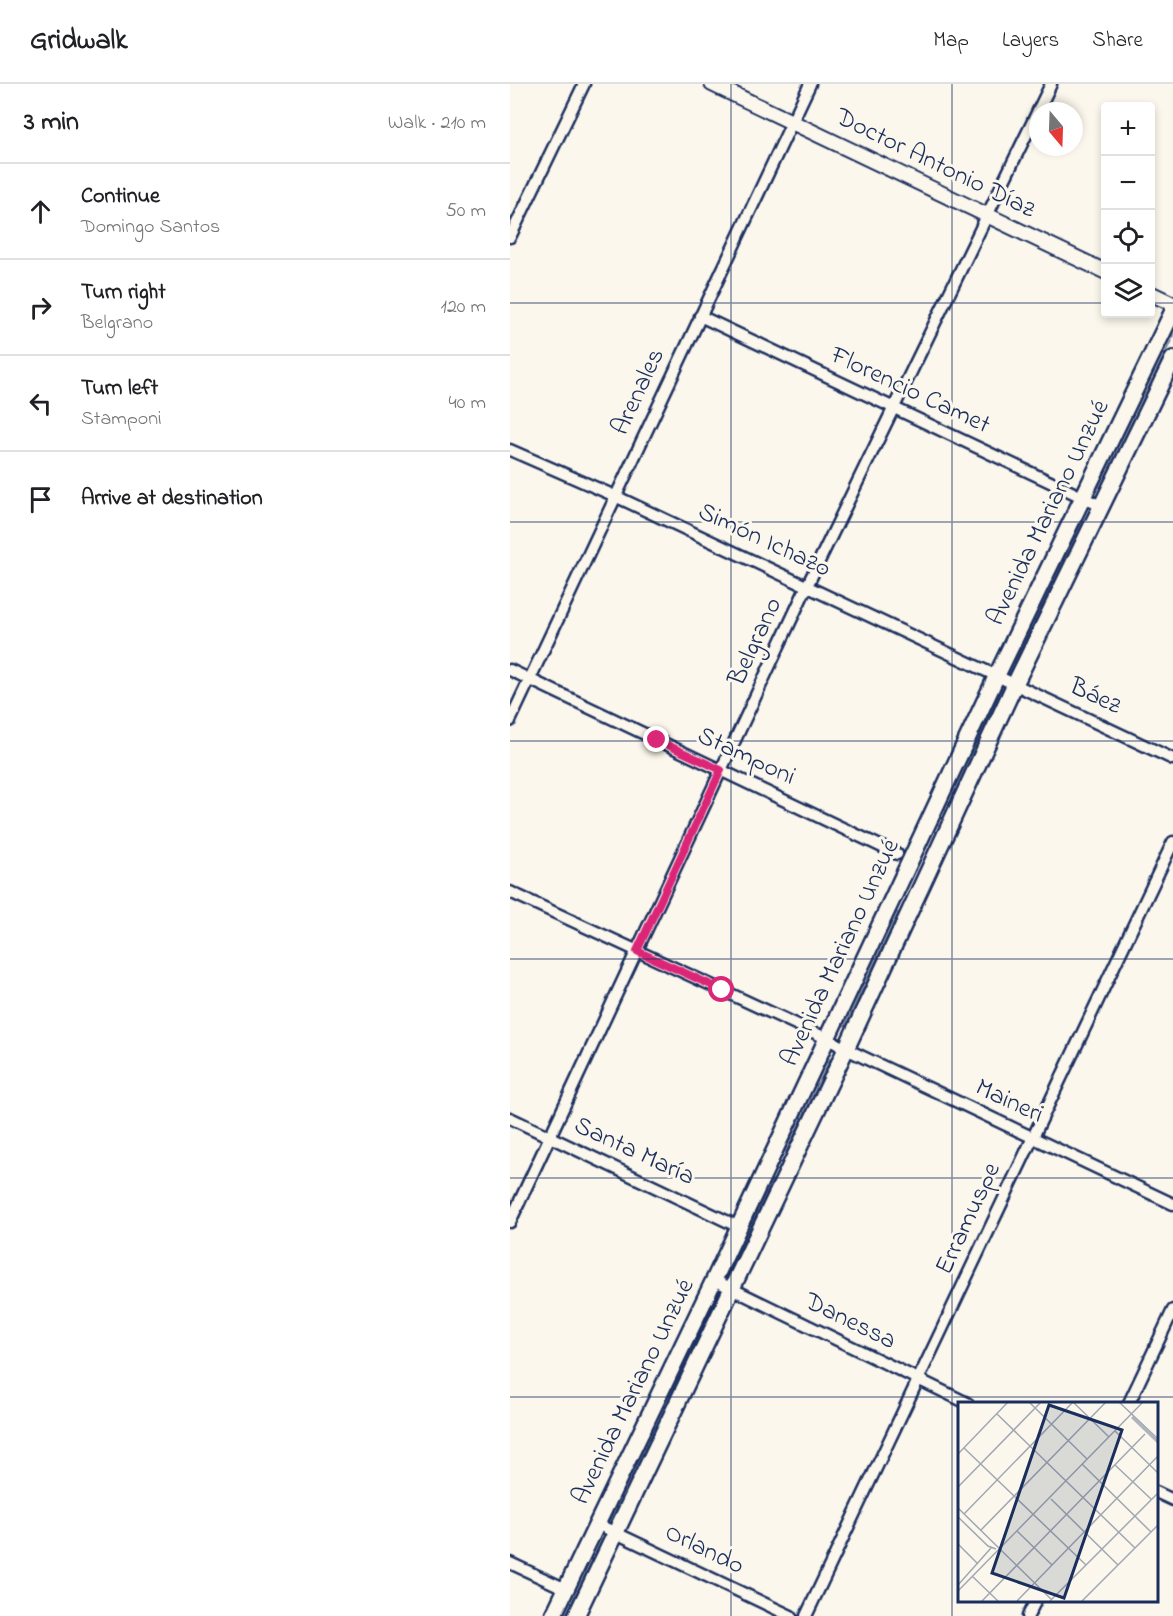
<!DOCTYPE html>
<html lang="en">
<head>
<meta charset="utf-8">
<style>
  body { margin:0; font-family:"Indie Flower",sans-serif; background:#f6f6f6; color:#202124 }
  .controls { position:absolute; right:18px; top:18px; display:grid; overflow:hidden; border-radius:6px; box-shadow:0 3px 9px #0003 }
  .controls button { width:54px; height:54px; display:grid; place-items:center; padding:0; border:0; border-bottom:2px solid #e0e0e0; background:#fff; color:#202124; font:30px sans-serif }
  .compass { position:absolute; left:519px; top:18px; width:54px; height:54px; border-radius:50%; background:#fff; box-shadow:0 3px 9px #0003; rotate:161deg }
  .stop { position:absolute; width:18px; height:18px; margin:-14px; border:4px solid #db2777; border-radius:50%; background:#fff }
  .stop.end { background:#db2777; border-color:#fff; box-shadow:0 2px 6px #0008 }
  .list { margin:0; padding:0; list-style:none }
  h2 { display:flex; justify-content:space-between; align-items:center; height:78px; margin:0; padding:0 24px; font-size:26px }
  h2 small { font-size:20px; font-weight:400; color:#757577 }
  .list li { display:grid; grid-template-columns:39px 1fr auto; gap:18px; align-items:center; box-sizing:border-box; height:96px; padding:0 24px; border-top:2px solid #e0e0e0 }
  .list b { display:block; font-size:22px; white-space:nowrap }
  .list p { margin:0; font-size:20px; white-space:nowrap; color:#757577 }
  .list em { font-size:20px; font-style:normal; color:#757577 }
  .icon { flex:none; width:33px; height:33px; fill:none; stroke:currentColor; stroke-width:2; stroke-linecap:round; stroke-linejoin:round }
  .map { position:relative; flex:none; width:663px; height:1532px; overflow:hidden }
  header { display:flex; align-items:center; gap:36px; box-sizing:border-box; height:84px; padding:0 30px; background:#fff; border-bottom:2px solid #e0e0e0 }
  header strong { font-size:28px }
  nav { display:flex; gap:33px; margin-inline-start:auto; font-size:21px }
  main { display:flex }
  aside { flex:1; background:#fff }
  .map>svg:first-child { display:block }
  .green { fill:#dadad7; stroke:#7a849a; stroke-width:1.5 }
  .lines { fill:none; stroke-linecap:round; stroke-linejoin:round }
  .minor-casing { stroke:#1b2f5e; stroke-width:15 }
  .tertiary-casing { stroke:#1b2f5e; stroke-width:18 }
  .secondary-casing { stroke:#1b2f5e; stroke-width:20 }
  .minor { stroke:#fbf7ec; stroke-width:10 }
  .tertiary { stroke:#fbf7ec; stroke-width:14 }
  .secondary { stroke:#fbf7ec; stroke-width:15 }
  .route { stroke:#db2777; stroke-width:8 }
  .grid { fill:none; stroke:#1b2f5e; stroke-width:1.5; stroke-opacity:0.55 }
  .labels { text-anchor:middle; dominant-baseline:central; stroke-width:6; stroke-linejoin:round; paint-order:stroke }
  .street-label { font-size:26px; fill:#1b2f5e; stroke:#fbf7ec }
  .inset-river { fill:none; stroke:#afb3bb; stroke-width:3 }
  .inset-road { fill:none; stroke:#a1a7b3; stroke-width:1.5 }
  .view { fill:#1b2f5e; fill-opacity:0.15; stroke:#1b2f5e; stroke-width:3 }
  .inset-edge { fill:none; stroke:#1b2f5e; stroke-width:3 }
</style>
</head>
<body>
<header>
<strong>Gridwalk</strong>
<nav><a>Map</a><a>Layers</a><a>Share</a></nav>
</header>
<main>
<aside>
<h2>3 min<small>Walk · 210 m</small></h2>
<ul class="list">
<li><svg class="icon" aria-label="ahead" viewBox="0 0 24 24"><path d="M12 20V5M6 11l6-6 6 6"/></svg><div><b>Continue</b><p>Domingo Santos</p></div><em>50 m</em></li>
<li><svg class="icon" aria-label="right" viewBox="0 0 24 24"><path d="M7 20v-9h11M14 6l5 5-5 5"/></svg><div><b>Turn right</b><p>Belgrano</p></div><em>120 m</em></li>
<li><svg class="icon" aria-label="left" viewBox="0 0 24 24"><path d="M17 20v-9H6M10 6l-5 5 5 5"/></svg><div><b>Turn left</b><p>Stamponi</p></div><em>40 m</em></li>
<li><svg class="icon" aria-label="arrive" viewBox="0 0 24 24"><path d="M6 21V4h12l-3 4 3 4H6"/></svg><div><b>Arrive at destination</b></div></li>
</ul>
</aside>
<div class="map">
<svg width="663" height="1532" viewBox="0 0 663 1532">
  <rect width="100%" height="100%" fill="#fbf7ec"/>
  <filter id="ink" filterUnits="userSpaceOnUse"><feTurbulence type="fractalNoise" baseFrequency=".0167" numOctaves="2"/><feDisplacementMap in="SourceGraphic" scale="12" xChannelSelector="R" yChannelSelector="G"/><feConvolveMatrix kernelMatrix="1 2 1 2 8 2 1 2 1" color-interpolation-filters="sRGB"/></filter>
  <g filter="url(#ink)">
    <path class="green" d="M663,247V253L590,404L588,403Z
      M571,435L573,436L505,579L502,578Z
      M486,611L488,612L430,741L427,740Z
      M386,828L388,829L335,942L333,941Z
      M318,974L320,975L276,1068L274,1067Z
      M262,1096L264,1097L221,1190L219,1189Z
      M202,1219L204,1220L160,1312L158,1311Z
      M143,1343L145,1344L102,1437L100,1436Z
      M89,1455L92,1456L55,1532H53Z"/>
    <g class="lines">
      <g class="minor-casing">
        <path id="minor" d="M0,153L74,0
          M190,232L591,422
          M0,366L105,412L663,675
          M0,586L387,770
          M0,637L300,0
          M0,808L318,955L336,965L663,1120
          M0,1034L229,1143
          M0,1138L297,502L541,0
          M204,1196L457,1319
          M619,1319L663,1226
          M646,1408L663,1416
          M87,1440L281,1532
          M0,1479L56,1505
          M296,1532L663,758
          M518,1532L526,1516"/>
      </g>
      <g class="tertiary-casing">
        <path id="tertiary" d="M202,0L596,188
          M640,209L663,220"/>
      </g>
      <g class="secondary-casing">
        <path id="secondary" d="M43,1532L204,1196L487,591L663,227
          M66,1532L336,965L505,600L663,275"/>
      </g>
      <use href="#minor" class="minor"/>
      <use href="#tertiary" class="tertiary"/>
      <use href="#secondary" class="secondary"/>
    </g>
  </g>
  <g class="lines" filter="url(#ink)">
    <path class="route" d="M147,656L211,686L127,867L212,906"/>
  </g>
  <path class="grid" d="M221,0V1532M442,0V1532M0,219H596M640,219H663M0,438H663M0,657H663M0,875H663M0,1094H663M0,1313H663"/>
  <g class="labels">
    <g class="street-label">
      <text transform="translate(425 80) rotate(26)">Doctor Antonio Díaz</text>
      <text transform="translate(400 307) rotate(25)">Florencio Camet</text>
      <text transform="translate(129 308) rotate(-65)">Arenales</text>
      <text transform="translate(539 429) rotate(-64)">Avenida Mariano Unzué</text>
      <text transform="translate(254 457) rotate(25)">Simón Ichazo</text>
      <text transform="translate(246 558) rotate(-65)">Belgrano</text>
      <text transform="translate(585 613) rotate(25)">Báez</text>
      <text transform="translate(236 673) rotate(25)">Stamponi</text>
      <text transform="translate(331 869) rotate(-65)">Avenida Mariano Unzué</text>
      <text transform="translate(499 1018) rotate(25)">Maineri</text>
      <text transform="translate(124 1068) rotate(25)">Santa María</text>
      <text transform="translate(459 1135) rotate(-65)">Erramuspe</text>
      <text transform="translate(340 1238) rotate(26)">Danessa</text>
      <text transform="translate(124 1308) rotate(-64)">Avenida Mariano Unzué</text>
      <text transform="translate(194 1466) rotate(26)">Orlando</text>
    </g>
  </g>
  <g transform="translate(448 1318)">
    <rect width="200" height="200" fill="#fbf7ec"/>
    <path class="inset-river" d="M174,15L200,40"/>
    <path class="inset-road" d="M71,0L129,57M115,0L151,35M161,0L200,37M39,12L177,146M157,29L200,71M6,46L128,163M0,52L50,0M124,62L193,130M157,63L193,97M0,85L83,0M93,97L160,163M0,106L94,198M6,112L115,0M0,115L30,144L38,147M23,128L148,0M59,129L94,163M0,142L20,162M14,174L40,199M0,183L33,146M0,189L185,0M24,199L187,32M59,199L200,54M92,199L200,91M124,199L200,123"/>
    <path class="view" d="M91,3L164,28L106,196L34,171Z"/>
    <rect width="200" height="200" class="inset-edge"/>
  </g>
</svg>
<div class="controls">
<button>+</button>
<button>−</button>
<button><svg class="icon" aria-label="locate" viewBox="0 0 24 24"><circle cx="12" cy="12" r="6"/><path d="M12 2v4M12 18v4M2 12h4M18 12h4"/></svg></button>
<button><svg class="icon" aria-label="layers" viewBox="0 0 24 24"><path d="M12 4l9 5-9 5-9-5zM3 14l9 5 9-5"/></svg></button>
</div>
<svg class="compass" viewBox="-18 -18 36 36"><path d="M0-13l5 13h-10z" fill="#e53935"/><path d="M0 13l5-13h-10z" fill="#757577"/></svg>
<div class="stop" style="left:212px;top:906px"></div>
<div class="stop end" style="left:147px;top:656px"></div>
</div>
</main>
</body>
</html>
